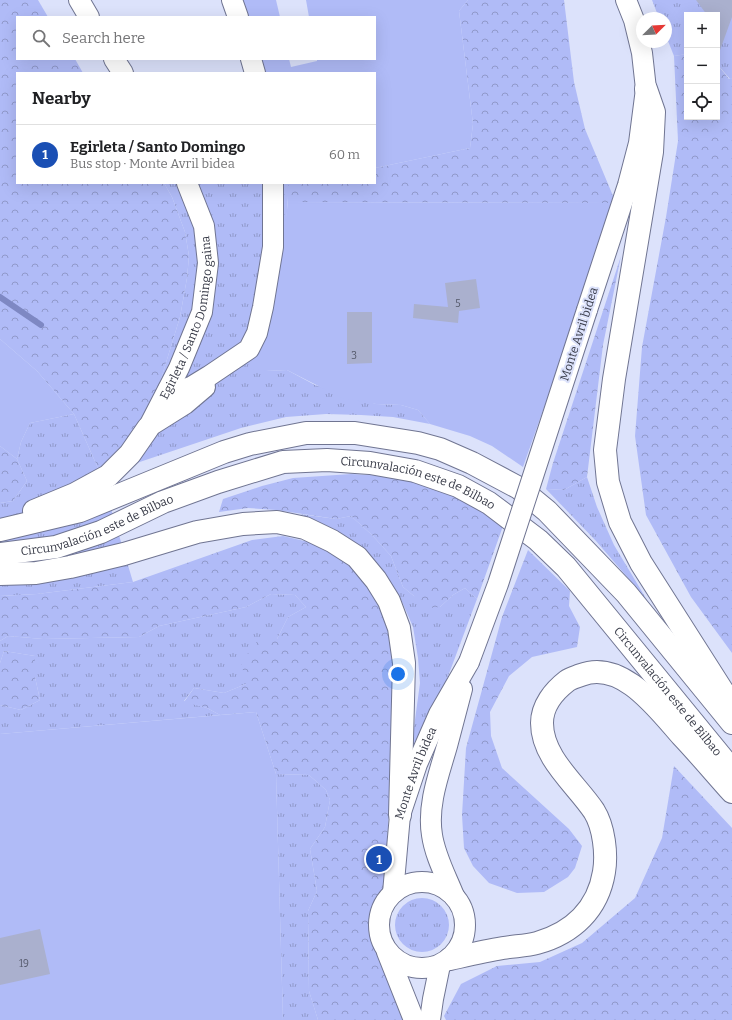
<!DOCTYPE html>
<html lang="en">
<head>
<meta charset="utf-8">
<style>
  body { margin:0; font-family:Bitter,serif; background:#f6f6f6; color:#202124 }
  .controls { position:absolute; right:12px; top:12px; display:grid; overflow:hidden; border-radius:0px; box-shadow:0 4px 16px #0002 }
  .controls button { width:36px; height:36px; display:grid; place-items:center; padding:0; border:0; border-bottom:1px solid #e0e0e0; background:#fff; color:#202124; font:20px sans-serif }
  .compass { position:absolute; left:636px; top:12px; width:36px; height:36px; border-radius:50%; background:#fff; box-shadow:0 4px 16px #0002; rotate:66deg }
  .you { position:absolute; left:398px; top:674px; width:14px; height:14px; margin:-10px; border:3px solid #fff; border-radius:50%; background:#1a73e8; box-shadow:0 0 0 6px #1a73e833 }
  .badge { display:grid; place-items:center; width:26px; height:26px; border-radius:50%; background:#8c4c16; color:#fff; font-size:13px; font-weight:700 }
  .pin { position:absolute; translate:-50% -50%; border:2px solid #fff; box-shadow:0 1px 4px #0006 }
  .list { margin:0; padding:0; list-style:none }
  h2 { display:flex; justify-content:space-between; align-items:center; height:52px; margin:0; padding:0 16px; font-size:17px }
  h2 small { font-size:13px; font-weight:400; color:#757577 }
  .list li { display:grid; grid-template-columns:26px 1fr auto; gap:12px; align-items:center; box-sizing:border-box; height:60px; padding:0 16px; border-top:1px solid #e0e0e0 }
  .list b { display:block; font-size:15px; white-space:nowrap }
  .list p { margin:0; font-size:13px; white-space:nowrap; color:#757577 }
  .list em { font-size:13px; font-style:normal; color:#757577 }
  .icon { flex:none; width:22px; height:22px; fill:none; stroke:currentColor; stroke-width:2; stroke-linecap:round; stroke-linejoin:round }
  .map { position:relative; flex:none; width:732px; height:1020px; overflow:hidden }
  .search { position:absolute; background:#fff; box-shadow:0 4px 16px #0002; left:16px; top:16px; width:360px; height:44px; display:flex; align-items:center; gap:10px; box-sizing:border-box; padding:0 14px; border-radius:0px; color:#757577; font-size:15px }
  .panel { position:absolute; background:#fff; box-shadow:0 4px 16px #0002; left:16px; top:72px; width:360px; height:112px; border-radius:0px }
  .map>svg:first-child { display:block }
  .grass { fill:url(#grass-tufts) }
  .forest { fill:url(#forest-crowns) }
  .garden { fill:#b0bbf7 }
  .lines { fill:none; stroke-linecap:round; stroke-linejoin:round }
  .stream { stroke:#7e88c3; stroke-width:6 }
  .building { fill:#aab0ce }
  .minor-casing { stroke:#707592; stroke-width:22 }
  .major-casing { stroke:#707592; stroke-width:24 }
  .minor { stroke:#fff; stroke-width:20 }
  .major { stroke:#fff; stroke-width:22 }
  .minor-bridge-casing { stroke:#707592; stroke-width:22; stroke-linecap:butt }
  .minor-bridge { stroke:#fff; stroke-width:20 }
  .labels { text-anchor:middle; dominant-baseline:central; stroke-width:4; stroke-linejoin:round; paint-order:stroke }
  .number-label { font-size:10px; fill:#54586a }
  .street-label { font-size:12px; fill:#383b48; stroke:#dce2fb }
</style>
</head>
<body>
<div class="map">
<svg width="732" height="1020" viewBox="0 0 732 1020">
  <defs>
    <pattern id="grass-tufts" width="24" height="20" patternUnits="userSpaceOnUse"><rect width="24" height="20" fill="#b0bbf7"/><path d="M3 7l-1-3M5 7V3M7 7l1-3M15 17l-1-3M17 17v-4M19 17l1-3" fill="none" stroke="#9099ca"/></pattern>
    <pattern id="forest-crowns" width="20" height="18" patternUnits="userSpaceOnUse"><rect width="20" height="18" fill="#b0bbf7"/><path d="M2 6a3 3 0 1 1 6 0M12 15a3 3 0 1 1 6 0" fill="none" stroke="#9099ca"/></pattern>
  </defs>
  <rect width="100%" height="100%" fill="#dce2fb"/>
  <path class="grass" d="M652,0H732V78L730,79L717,64V15H687V54L674,56L666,36V18H659Z
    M164,183H288C289,213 283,241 279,271C274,304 270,337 266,371L287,370L315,385L376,404L401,405L418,410L430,424L393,417L361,415L326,414L286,417L241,428L101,475L133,582L37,594L0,596V503L13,501L27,481L17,459L21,442L30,423L74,414L101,475L153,405L180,317L187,278L189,256L185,232L172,197Z
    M587,477L597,507L614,545L647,600L596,541L546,489L564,490Z
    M300,514L336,519L351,516L372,535L391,556L403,587L414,596L440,607L453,595L465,588L477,599L447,679L411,749L420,683L418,658L413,627L400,597L384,572L358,547L334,529Z
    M271,594L295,595L306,607L288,617L277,639L246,684L224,693L194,688L184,701L207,708L220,715L0,734V705L21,710L40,700L35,677V656L4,651L0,663V641L8,636L43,639L139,637L159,626L246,607Z
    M276,774L309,775L326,790L330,800L325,827L310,849L317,891L308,911L309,991L318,1020H283Z
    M395 925a27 27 0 1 1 54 0a27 27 0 1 1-54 0Z"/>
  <path class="forest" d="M0,0H38L48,17H17V59H75L83,73H17V183H164L172,197L185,232L189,256L187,278L180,317L153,405L101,475L74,414L37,371L0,339Z
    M468,0H564L574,82L585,129L616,203L288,202V183H375V168L470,148L473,124L459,11Z
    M687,54V117H717V64L729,79L732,78V653L691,597L646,515L635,436L642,347L666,217L678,141L674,56Z
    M621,256L603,345L587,477L564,490L546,489L553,463Z
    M0,446L17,459L27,481L13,501L0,503Z
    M351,474L403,477L457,494L503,526L477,599L465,588L453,595L440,607L420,609L414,596L403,587L391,556L372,535L351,516L336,519L276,510L248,508L219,512L223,499L262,486L293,478Z
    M283,536L313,543L341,556L361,572L386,615L396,670L385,884C379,895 374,906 372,918C368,945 395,995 405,1020H318L309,991L308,911L317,891L310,849L325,827L330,800L326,790L309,775L276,774L256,712L220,715L207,708L184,702L194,688L224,693L246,684L241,662L259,639H277L288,617L306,607L295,595L271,594L246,607L159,626L139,637L43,639L8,636L0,641V596L37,594L133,582L252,540Z
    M528,550L570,591L569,606L580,627L577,647L532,657L509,676L490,712L491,736L502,768L569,829L582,846L575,868L568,877L544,892L517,893L489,883L473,866L464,848L462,815L466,748L502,617Z
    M4,651L35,656V677L40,700L21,710L0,705V663Z
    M674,766L732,828V1020H446L444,1016L461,984L497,966L540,962L582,943L635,898L662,838Z"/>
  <path class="garden" d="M241,0H276L280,17H247Z
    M306,0H468L459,11L473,124L470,148L375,168V73H263L259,59H289L291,67L317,61V59H375V17H309Z
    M288,202L616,203L523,467L492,446L470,436L430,424L418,410L401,405L376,404L342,398L287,370L266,371L247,368L257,353L279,270Z
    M0,339L37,371L74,414L30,423L21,442L17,459L0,446Z
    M256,712L276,774L283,1020H0V734Z"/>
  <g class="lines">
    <path class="stream" d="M0,297L41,325"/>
  </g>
  <path class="building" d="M696,0H732V17L719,53L717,52V15H707Z
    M476,279L480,308L459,311L458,323L413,318L414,304L448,307L445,283Z
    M347,312H372V363L347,364Z
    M40,929L50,974L0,985V938Z"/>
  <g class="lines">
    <g class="minor-casing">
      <g id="minor">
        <path d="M79,0L89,17"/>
        <path d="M232,0L238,17"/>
        <path d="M114,59L123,73"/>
        <path d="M251,59L255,73"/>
        <path d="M587,310L628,185L639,143L646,89L642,53L634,20L626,0"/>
        <path d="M168,390L180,391L191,387L209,376L249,349L257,333L263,307L273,247V183"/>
        <path d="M150,426L185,404L205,387"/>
        <path id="s1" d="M148,428L179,368L202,312L208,263L204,226L187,183"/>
        <circle cx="422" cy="925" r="43"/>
        <path id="s2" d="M393,893L400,815L417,764L439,714L469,662"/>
        <path d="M454,896C446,876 435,856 432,835C427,805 439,774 447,746C452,727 457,708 462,689"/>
        <path d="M387,952L414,1020"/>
        <path d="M430,1020L433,999L440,965"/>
      </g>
    </g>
    <g class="major-casing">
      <g id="major">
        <path d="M646,89L654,112L652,152L614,379L605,450L608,482L620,522L641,563L729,701"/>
        <path d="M34,511L75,494L108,476L130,454L148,428"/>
        <path d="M0,530L80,511L224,452L250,444L306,433H355L418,443L440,449L472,463L519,488L547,511L626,593L732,723"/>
        <path id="s3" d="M0,554L56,547L101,532L163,502L218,482L283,462L327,460L370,463L415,471L458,486L489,503L538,540L566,567L732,770"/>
        <path d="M0,574L36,573L70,567L124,554L197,532L243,524L277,522L305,528L332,541L357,557L376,580L389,601L399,628L404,663L400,815"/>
        <path d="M450,959C468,955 485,951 503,948C514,946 526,946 537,943C573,933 598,909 604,872C607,854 604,827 594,811C576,784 542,758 542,723C542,706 554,691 567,681C571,678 576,677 581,675C622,659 658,709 682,736C699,754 715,773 732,792"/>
      </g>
    </g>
    <use href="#minor" class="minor"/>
    <use href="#major" class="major"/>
    <g class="minor-bridge-casing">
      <path id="minor-bridge" d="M469,662L498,584L587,310"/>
    </g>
    <use href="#minor-bridge" class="minor-bridge"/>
  </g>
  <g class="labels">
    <g class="number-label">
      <text x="458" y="304">5</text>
      <text x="354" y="356">3</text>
      <text x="24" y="964">19</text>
    </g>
    <g class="street-label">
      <text stroke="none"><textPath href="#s1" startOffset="119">Egirleta / Santo Domingo gaina</textPath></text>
      <text transform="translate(579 334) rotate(-72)">Monte Avril bidea</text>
      <text stroke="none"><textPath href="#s3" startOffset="438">Circunvalación este de Bilbao</textPath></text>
      <text stroke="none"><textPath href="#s3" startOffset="102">Circunvalación este de Bilbao</textPath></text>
      <text stroke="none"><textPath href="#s3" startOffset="774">Circunvalación este de Bilbao</textPath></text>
      <text stroke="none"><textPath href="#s2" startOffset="123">Monte Avril bidea</textPath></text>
    </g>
  </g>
</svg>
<div class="controls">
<button>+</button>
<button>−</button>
<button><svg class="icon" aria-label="locate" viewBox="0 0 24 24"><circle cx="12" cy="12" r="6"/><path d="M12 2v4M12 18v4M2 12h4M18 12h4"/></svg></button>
</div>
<svg class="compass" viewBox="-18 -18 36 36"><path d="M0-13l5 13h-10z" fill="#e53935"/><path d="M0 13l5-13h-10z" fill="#757577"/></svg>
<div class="you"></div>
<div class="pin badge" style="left:379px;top:859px;background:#1a4fb4">1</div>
<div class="search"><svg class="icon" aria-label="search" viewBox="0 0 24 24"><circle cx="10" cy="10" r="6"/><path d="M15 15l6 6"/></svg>Search here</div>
<section class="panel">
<h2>Nearby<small></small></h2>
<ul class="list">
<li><span class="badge" style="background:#1a4fb4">1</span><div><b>Egirleta / Santo Domingo</b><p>Bus stop · Monte Avril bidea</p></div><em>60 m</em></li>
</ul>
</section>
</div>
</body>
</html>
